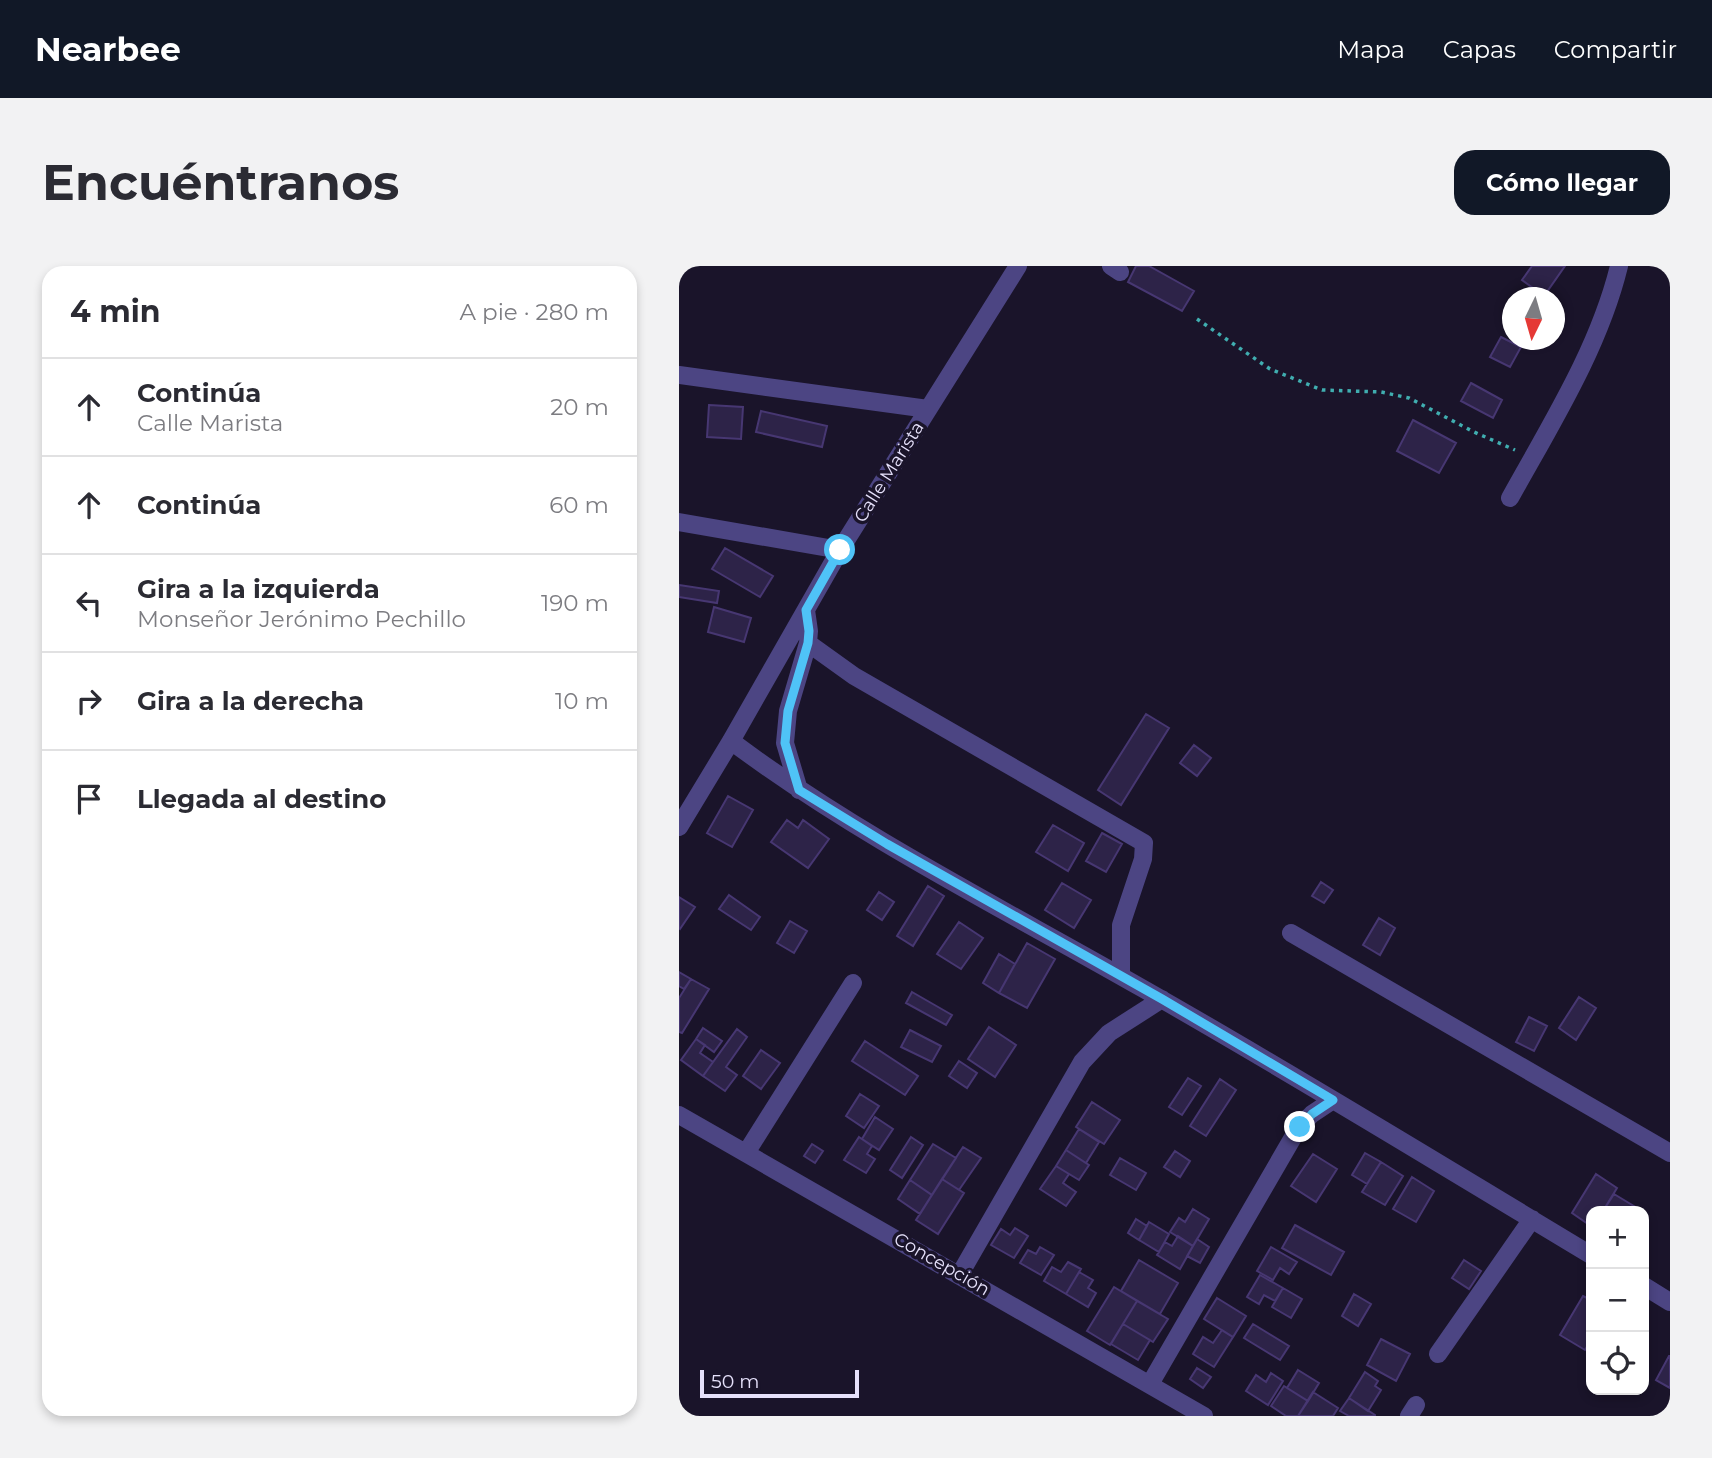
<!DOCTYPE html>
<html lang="es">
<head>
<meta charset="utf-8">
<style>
  body { margin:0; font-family:Montserrat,sans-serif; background:#f2f2f3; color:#2b2b33 }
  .controls { position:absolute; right:21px; bottom:21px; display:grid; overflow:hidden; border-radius:14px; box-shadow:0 4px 10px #0003 }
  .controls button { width:63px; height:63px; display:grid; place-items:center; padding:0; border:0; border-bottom:2px solid #e1e1e2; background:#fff; color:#2b2b33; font:35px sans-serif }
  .compass { position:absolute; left:823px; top:21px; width:63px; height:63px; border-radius:50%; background:#fff; box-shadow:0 4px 10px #0003; rotate:185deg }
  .scale { position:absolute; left:21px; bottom:18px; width:159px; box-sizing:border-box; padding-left:7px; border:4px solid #e6e1fb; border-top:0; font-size:19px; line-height:24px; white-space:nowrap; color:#e6e1fb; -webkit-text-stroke:5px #1a142a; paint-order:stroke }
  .stop { position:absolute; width:21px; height:21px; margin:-16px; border:5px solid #4fc3f7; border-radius:50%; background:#fff }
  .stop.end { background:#4fc3f7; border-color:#fff; box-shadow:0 2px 7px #0008 }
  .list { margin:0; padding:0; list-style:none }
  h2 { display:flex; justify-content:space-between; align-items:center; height:91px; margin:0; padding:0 28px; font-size:30px }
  h2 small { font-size:23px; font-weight:400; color:#7c7c81 }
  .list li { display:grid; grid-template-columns:46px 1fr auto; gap:21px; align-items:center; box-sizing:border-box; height:98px; padding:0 28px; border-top:2px solid #e1e1e2 }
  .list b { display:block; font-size:26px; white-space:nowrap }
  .list p { margin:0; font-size:23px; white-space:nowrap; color:#7c7c81 }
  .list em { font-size:23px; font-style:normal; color:#7c7c81 }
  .icon { flex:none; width:38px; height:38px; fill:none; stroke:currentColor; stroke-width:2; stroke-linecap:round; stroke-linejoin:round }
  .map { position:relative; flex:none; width:991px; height:1150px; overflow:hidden; border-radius:21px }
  header { display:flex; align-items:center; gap:42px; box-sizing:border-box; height:98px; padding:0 35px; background:#111827; color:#fff }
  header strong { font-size:33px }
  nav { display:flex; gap:38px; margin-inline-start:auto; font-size:24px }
  .intro { display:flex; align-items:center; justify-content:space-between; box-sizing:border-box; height:168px; padding:0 42px }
  h1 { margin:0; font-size:49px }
  .button { padding:18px 32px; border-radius:21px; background:#111827; color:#fff; font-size:24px; font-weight:700 }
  main { display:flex; gap:42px; padding:0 42px }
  aside { flex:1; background:#fff; border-radius:21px; box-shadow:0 4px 10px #0003 }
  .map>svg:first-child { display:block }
  .building { fill:#2d2348; stroke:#473772; stroke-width:2 }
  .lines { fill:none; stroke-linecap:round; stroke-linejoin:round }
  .path { stroke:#40aeb0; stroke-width:3.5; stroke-dasharray:3.5 5; stroke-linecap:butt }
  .minor { stroke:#4c4583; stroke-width:18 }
  .route { stroke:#4fc3f7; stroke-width:9 }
  .labels { text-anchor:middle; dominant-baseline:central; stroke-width:7; stroke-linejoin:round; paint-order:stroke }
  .street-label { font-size:18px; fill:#e6e1fb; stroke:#1a142a }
</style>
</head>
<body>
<header>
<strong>Nearbee</strong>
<nav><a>Mapa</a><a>Capas</a><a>Compartir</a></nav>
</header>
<div class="intro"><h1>Encuéntranos</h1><a class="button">Cómo llegar</a></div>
<main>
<aside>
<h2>4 min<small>A pie · 280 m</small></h2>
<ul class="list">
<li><svg class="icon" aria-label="ahead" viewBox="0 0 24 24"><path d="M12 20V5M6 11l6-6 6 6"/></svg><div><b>Continúa</b><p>Calle Marista</p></div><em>20 m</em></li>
<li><svg class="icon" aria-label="ahead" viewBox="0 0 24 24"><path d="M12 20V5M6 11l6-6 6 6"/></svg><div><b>Continúa</b></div><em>60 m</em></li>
<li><svg class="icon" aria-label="left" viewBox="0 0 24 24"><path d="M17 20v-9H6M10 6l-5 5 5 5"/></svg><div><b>Gira a la izquierda</b><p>Monseñor Jerónimo Pechillo</p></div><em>190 m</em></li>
<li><svg class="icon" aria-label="right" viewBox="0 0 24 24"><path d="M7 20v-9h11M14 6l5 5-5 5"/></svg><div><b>Gira a la derecha</b></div><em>10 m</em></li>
<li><svg class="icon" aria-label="arrive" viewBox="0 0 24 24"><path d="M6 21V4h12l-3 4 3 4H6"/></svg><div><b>Llegada al destino</b></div></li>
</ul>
</aside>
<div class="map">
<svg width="991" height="1150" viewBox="0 0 991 1150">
  <rect width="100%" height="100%" fill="#1a142a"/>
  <path class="building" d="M457,0H470L515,25L503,45L449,16Z
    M853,0H886L865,30L843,14Z
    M822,71L842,81L831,101L811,91Z
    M792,117L823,134L814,152L782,135Z
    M30,139L64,141L62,173L28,171Z
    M82,145L148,160L143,181L77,166Z
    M734,154L777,177L760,207L718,185Z
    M46,282L94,310L81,331L33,303Z
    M0,319L40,325L38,337L0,331Z
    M35,341L72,352L65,376L29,366Z
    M467,448L490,462L442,539L419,524Z
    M515,479L532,492L518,510L501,497Z
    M49,530L74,544L53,581L28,567Z
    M108,554L119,562L124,554L150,573L129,602L92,576Z
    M374,559L405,577L389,605L357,586Z
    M423,567L443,578L427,606L407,595Z
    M642,616L654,624L645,637L633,630Z
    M383,617L412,634L395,662L366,644Z
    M249,620L265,630L234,680L218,670Z
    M200,626L215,636L203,654L188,644Z
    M50,629L81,651L72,664L40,643Z
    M0,631L16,641L1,663L0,662Z
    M700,652L716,662L701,689L684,679Z
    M111,655L128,665L115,687L98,677Z
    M280,656L304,672L282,703L258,688Z
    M348,677L376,693L348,742L320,727Z
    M320,688L336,698L320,727L304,717Z
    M0,706L12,713L5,723L0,720Z
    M12,713L30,723L3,767L0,766V732Z
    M233,726L273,749L267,759L227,737Z
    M900,731L917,742L897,774L880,762Z
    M850,751L868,760L855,785L837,776Z
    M310,761L337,779L316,811L289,793Z
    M24,762L43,775L35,786L17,773Z
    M58,763L68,771L47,801L58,809L46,825L24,810Z
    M231,764L262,780L253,796L222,781Z
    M17,773L26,779L21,787L34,796L24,810L2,794Z
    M186,775L239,810L226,829L173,795Z
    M82,784L101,797L82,823L64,810Z
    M280,795L298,807L288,822L270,810Z
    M509,812L522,820L503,849L490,841Z
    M541,813L557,824L527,870L511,860Z
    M181,828L200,840L185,862L167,850Z
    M413,836L441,854L425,878L397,861Z
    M196,851L214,863L200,884L183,873Z
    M400,863L420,876L407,897L387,884Z
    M180,871L193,880L188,888L196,893L187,907L165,894Z
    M232,871L244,879L223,912L211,904Z
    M133,878L144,885L136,897L125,890Z
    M254,878L277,892L253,929L231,914Z
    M284,881L302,892L280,924L263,913Z
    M387,884L410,899L400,914L377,900Z
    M496,885L511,895L501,911L485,901Z
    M686,887L702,896L688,918L673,909Z
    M634,888L658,903L637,936L612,920Z
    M441,892L467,907L457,924L431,909Z
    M702,896L724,910L706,939L683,926Z
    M377,900L390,908L384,917L397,926L387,940L361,923Z
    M917,908L938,922L924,945H912V960L893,947Z
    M733,911L755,925L737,956L714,943Z
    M263,913L285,927L259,968L237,954Z
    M231,914L253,929L241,948L219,933Z
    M935,928L963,945H924Z
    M514,943L530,953L514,980L491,966L500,952L506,956Z
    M457,953L468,960L460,974L449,967Z
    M470,956L490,968L480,986L460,974Z
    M616,959L665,986L652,1009L603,982Z
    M336,962L349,970L335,992L312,979L322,963L331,969Z
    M499,970L514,980L501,1003L478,989L486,976L493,980Z
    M518,973L530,981L521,997L508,990Z
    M361,981L375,989L362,1009L341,997L349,984L357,988Z
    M592,981L618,996L610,1008L601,1002L594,1014L578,1005Z
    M460,994L499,1017L481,1048L442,1025Z
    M785,994L802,1005L790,1023L773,1012Z
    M389,996L402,1003L387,1028L365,1015L373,1001L382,1006Z
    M400,1006L414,1014L409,1022L417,1027L409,1041L387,1028Z
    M581,1009L604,1022L596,1035L585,1029L580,1038L568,1031Z
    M435,1021L458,1035L431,1079L408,1065Z
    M604,1022L623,1033L612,1052L593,1041Z
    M675,1028L692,1038L679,1060L663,1050Z
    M904,1030L912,1034V1074L906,1084L881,1069Z
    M538,1032L567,1050L554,1071L525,1053Z
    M458,1035L489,1053L474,1076L444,1058Z
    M444,1058L471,1074L459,1094L432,1078Z
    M574,1058L610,1080L601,1094L565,1072Z
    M543,1064L554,1071L535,1101L514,1088L524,1071L534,1077Z
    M702,1073L731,1088L717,1115L688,1099Z
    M990,1090H991V1122L977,1114Z
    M518,1102L532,1111L524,1122L511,1113Z
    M619,1104L640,1117L629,1135L608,1122Z
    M686,1106L699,1115L696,1120L702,1124L689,1145L670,1132Z
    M592,1107L604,1115L589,1139L567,1125L577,1109L587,1116Z
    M605,1120L629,1135L619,1150H607L592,1140Z
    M634,1126L659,1142L654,1150H619Z
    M670,1132L696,1149V1150H670L661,1145Z"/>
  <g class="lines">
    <path class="path" d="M518,53L591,103L643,124L702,126L730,132L795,166L836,184"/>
    <path class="minor" d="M432,0L441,6
      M0,109L249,143
      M831,232C872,158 920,82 940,0
      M0,256L161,284
      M129,377L175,410L465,577L464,593L442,659V710
      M52,475C179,570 323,642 461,721C613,807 762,899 912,989
      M120,524L106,477L109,445L129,377L130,365L127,344
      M0,561L52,475L161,284L339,0
      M612,667L991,887
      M0,849L525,1150
      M67,887L174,717
      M281,1008L403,796L430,767L483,733
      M965,1020L991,1036
      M759,1088L853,953
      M471,1118L620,861L633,848L654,834
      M730,1150L737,1139"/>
  </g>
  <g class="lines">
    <path class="route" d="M161,284L127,344L130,365L129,377L109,445L106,477L120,524L208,578L483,733L654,834L633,848L621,861"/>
  </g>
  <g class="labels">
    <g class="street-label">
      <text transform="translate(210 206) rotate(-58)">Calle Marista</text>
      <text transform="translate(263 998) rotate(30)">Concepción</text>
    </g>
  </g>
</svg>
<div class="controls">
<button>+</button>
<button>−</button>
<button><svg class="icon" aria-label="locate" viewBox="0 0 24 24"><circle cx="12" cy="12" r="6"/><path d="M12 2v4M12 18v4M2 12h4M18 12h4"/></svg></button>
</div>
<svg class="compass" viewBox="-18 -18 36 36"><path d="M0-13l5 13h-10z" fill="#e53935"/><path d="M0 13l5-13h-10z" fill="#7c7c81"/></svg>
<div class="scale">50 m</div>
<div class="stop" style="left:161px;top:284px"></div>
<div class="stop end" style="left:621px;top:861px"></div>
</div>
</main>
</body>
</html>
